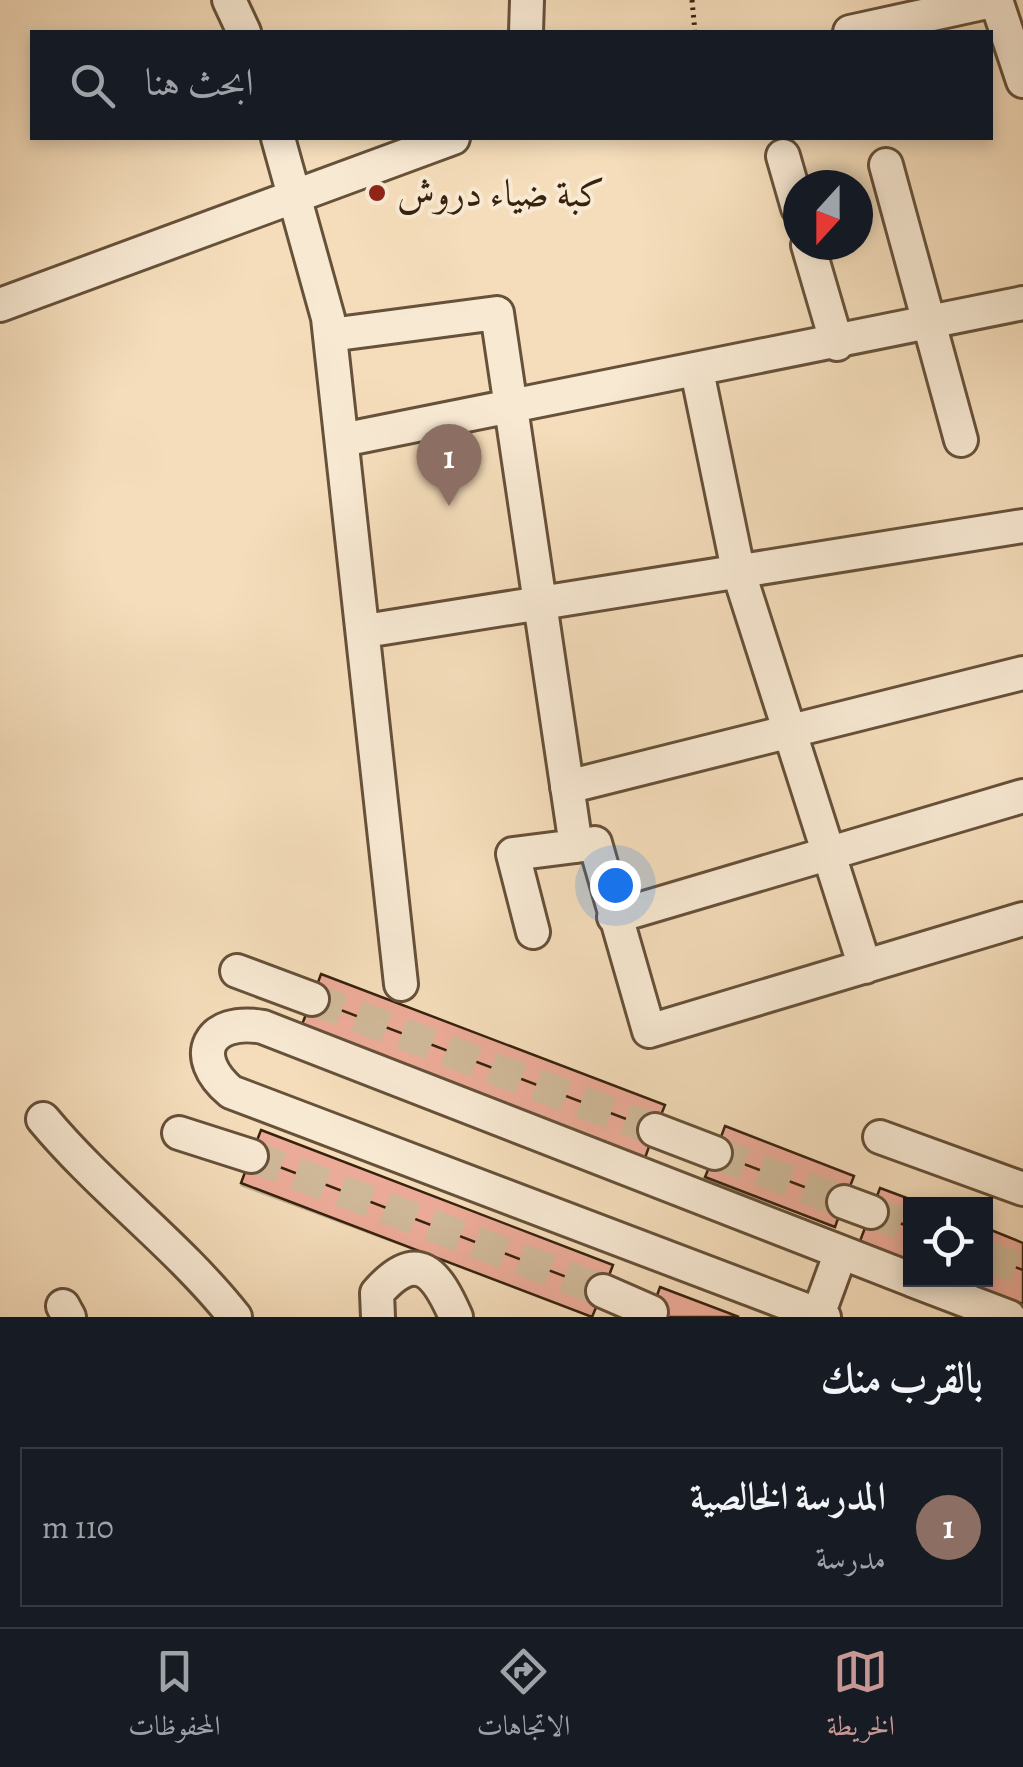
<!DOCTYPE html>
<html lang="ar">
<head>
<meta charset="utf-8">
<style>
  body { margin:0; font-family:Alegreya,Amiri,serif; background:#242831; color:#f1f3f6; direction:rtl }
  .controls { position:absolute; right:30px; bottom:30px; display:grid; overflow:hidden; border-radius:0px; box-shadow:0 5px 15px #0003 }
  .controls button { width:90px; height:90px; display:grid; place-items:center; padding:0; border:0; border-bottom:2px solid #363941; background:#171b24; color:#f1f3f6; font:50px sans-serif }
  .compass { position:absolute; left:783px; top:170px; width:90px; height:90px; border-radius:50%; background:#171b24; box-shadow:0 5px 15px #0003; rotate:201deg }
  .you { position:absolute; left:615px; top:885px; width:35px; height:35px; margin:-25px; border:8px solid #fff; border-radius:50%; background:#1a73e8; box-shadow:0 0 0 15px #1a73e833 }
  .badge { display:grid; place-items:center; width:65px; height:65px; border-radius:50%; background:#c59692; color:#fff; font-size:32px; font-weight:700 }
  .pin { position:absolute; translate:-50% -82px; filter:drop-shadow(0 2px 5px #0008) }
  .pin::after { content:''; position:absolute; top:52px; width:35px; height:30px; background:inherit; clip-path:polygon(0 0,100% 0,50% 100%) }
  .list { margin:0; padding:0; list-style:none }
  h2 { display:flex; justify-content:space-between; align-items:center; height:130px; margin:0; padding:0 40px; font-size:42px }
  h2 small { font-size:32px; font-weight:400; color:#9ea1a6 }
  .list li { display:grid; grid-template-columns:65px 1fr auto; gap:30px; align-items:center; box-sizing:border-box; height:160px; margin:0 20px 20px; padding:0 20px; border:2px solid #363941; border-radius:0px }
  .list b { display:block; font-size:38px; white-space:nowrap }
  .list p { margin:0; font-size:32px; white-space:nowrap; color:#9ea1a6 }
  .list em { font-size:32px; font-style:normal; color:#9ea1a6 }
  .icon { flex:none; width:55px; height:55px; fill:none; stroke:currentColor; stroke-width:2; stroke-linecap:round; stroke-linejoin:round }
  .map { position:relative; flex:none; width:1023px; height:1317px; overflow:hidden; direction:ltr }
  .search { position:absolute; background:#171b24; box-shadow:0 5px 15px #0003; left:30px; right:30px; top:30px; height:110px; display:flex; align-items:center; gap:25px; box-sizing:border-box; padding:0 35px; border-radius:0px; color:#9ea1a6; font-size:38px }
  .sheet { height:310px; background:#171b24 }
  nav { display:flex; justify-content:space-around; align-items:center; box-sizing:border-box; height:140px; border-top:2px solid #363941; background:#171b24; font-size:28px; color:#9ea1a6 }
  nav a { display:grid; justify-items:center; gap:5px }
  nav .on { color:#c59692 }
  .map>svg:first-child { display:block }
  .shadow { fill:#0003 }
  .building { fill:#ecab98; stroke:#37220e; stroke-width:2.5 }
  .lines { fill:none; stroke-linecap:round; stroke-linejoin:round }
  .minor-tunnel { stroke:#cfb898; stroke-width:32; stroke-dasharray:32 16; stroke-linecap:butt }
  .minor-casing { stroke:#665139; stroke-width:38 }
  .path { stroke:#37220e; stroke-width:5; stroke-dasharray:2.5 5; stroke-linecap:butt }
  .minor { stroke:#f8e9d3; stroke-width:32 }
  .poi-dot { fill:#8f2418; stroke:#f8e9d3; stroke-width:4 }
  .labels { text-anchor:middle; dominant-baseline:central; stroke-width:8; stroke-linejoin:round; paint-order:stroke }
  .poi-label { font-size:38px; fill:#37220e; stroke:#f8e9d3; text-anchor:start }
</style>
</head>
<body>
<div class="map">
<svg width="1023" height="1317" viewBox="0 0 1023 1317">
  <rect width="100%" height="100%" fill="#f5ddbb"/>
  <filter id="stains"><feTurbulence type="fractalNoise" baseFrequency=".002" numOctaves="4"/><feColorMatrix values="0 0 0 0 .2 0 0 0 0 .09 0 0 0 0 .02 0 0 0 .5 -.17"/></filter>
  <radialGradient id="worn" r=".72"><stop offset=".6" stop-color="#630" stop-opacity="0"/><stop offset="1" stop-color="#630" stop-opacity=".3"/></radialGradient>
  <path class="shadow" d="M723,1132L833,1226L704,1180Z
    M259,1136L590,1316L240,1186Z
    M881,1191L916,1204H910V1264L859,1244Z
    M986,1231L1023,1245V1307L952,1280H986Z"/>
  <path class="building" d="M321,974L665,1105L655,1130L312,999Z
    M312,999L655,1130L645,1158L301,1027Z
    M725,1126L854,1176L844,1202L715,1153Z
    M261,1130L613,1265L603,1291L251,1156Z
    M715,1153L844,1202L835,1227L705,1177Z
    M251,1156L603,1291L592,1317L241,1183Z
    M880,1188L923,1204H910V1227L871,1212Z
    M871,1212L910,1227V1261L860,1241Z
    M986,1228L1023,1243V1270L986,1256Z
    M986,1256L1023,1270V1304L960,1280H986Z
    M660,1287L739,1317H664L651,1312Z"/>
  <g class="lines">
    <path class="minor-tunnel" d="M312,999L655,1130
      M715,1153L844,1202
      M251,1156L603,1291
      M871,1212L910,1227
      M986,1256L1023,1270"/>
    <g class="minor-casing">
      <path id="minor" d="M229,0L244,32
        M996,0L1023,81
        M526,32L527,0
        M850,32L996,0
        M278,138L328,318L401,984
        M783,156L798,208
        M886,165L961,440
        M808,245L837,344
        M0,305L453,138
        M330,335L497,313L576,846L595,843L649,1031L1023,919
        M697,371L738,570L865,967
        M342,440L1023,303
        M365,631L1023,526
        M567,787L1023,673
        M614,917L1023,796
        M533,932L513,854L576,846
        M237,971L312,999
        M43,1119C102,1190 178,1245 235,1317
        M655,1130L715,1153
        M179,1133L251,1156
        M880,1137L1023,1189
        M844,1202L871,1212
        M912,1280L1009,1317
        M603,1291L651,1312
        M63,1306L69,1317
        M818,1315L841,1252
        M378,1317L377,1293C418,1246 437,1274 456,1317
        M824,1317L231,1092C188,1056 209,1017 263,1027L910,1279"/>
    </g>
    <path class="path" d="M692,0L695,32"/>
    <use href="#minor" class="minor"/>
  </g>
  <circle class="poi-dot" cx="377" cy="193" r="10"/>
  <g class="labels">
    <g class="poi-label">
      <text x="397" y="193">كبة ضياء دروش</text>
    </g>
  </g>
  <rect width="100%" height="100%" filter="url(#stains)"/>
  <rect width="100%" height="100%" fill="url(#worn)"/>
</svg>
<div class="controls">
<button><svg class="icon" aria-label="locate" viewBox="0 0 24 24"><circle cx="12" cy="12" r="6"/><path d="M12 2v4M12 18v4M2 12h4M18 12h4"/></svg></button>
</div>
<svg class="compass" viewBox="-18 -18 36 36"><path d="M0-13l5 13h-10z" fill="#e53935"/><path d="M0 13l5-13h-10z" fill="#9ea1a6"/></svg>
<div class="you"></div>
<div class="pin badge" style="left:449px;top:506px;background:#8d6e63">1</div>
<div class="search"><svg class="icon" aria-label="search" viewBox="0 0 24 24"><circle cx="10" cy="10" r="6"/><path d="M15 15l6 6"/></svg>ابحث هنا</div>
</div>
<section class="sheet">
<h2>بالقرب منك<small></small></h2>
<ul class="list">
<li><span class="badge" style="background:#8d6e63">1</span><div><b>المدرسة الخالصية</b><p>مدرسة</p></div><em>110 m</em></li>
</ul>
</section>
<nav>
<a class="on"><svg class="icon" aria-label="map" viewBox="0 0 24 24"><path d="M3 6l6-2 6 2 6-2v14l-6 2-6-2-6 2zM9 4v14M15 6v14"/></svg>الخريطة</a>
<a><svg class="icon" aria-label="directions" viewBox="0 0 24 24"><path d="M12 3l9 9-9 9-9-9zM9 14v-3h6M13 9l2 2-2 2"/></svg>الاتجاهات</a>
<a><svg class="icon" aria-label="saved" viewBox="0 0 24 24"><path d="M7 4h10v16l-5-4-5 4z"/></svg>المحفوظات</a>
</nav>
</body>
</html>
